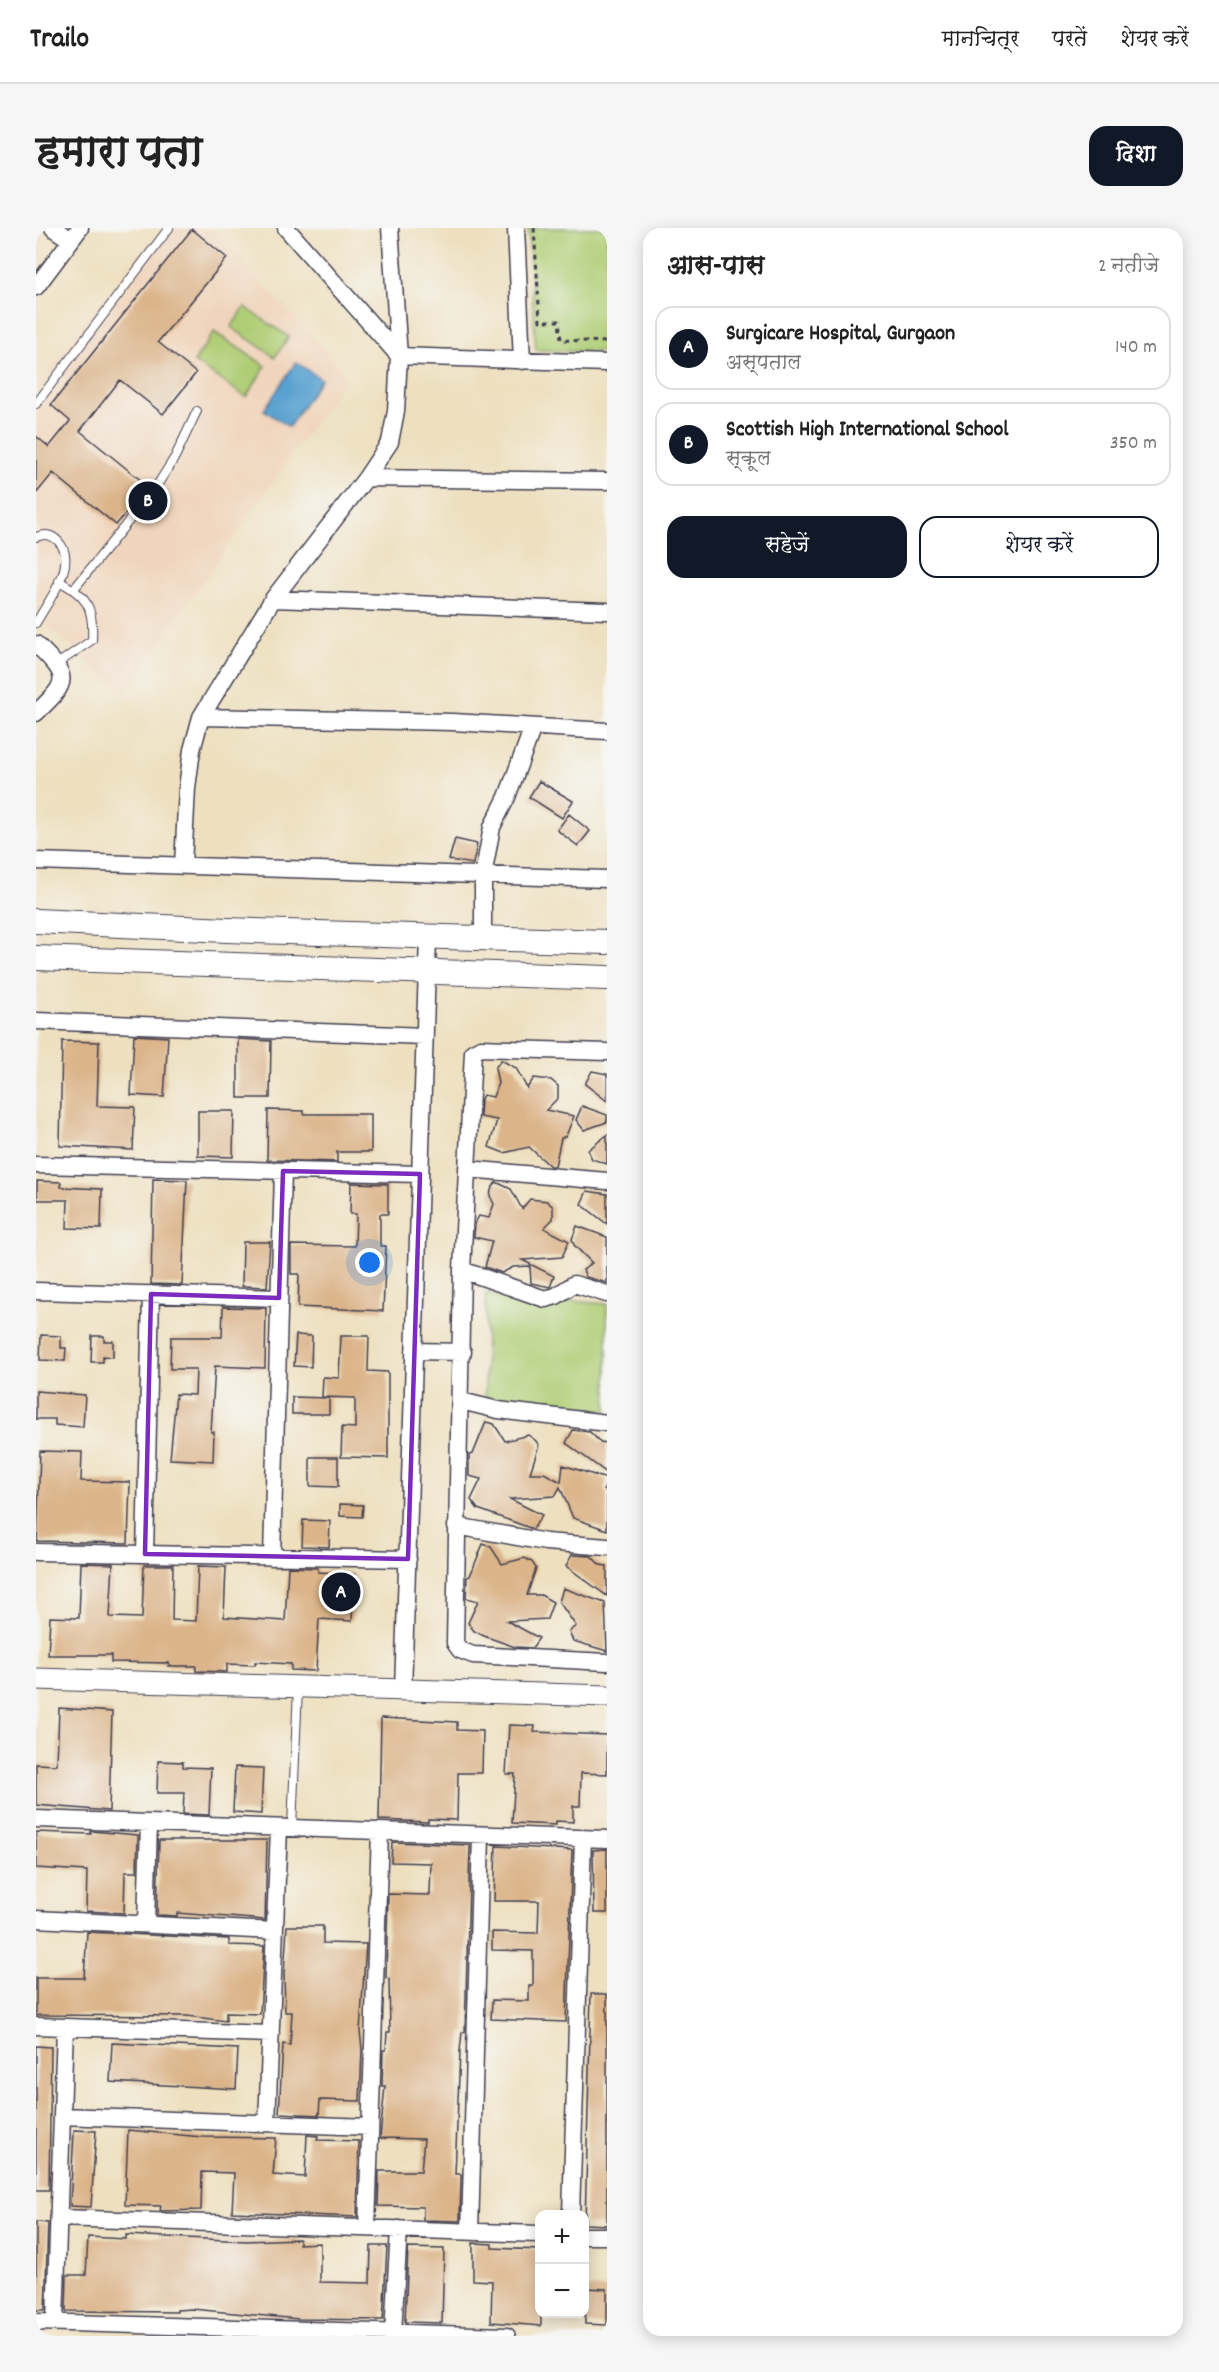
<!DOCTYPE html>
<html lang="hi">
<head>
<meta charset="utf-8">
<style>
  body { margin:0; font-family:Dekko,"Playpen Sans Deva",sans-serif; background:#f6f6f6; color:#222 }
  .controls { position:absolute; right:18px; bottom:18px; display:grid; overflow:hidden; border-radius:12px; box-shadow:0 3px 15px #0003 }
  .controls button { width:54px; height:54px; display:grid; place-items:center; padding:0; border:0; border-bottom:2px solid #e0e0e0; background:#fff; color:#222; font:30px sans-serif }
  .you { position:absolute; left:334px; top:1035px; width:21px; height:21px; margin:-15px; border:4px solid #fff; border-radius:50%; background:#1a73e8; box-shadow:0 0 0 9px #1a73e833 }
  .badge { display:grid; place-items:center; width:39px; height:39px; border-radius:50%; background:#111827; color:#fff; font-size:20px; font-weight:700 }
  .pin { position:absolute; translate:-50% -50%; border:3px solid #fff; box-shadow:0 2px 6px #0006 }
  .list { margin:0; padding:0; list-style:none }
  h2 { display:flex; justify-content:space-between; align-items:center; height:78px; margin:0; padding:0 24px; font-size:26px }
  h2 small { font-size:20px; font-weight:400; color:#767676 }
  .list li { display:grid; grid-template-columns:39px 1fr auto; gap:18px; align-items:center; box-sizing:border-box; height:84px; margin:0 12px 12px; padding:0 12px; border:2px solid #e0e0e0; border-radius:18px }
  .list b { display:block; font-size:22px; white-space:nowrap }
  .list p { margin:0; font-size:20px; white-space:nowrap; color:#767676 }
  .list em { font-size:20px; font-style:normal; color:#767676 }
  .actions { display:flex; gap:12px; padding:18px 24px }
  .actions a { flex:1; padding:14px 0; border:2px solid #111827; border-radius:18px; text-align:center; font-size:21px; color:#111827 }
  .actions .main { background:#111827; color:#fff }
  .map { position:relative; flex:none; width:571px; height:2108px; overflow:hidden; border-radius:18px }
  header { display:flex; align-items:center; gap:36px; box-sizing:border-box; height:84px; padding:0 30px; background:#fff; border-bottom:2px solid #e0e0e0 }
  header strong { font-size:28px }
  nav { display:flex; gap:33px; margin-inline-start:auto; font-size:21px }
  .intro { display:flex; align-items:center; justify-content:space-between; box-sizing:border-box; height:144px; padding:0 36px }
  h1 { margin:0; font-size:42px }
  .button { padding:15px 27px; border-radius:18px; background:#111827; color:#fff; font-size:21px; font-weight:700 }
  main { display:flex; gap:36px; padding:0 36px }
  aside { flex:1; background:#fff; border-radius:18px; box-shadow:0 3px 15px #0003 }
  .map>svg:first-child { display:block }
  .built { fill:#f0d5bc }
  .green { fill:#afcd74; stroke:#687858; stroke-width:1.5 }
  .water { fill:#59a1d0; stroke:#3e6286; stroke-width:1.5 }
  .building { fill:#dbb489 }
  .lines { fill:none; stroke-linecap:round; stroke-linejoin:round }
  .service-casing { stroke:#413e4f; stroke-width:10 }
  .minor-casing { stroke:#413e4f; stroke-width:19 }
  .tertiary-casing { stroke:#413e4f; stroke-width:23 }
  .secondary-casing { stroke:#413e4f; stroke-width:26 }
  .path { stroke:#413e4f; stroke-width:3; stroke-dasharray:4.5 4.5; stroke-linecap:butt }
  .service { stroke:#fff; stroke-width:8 }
  .minor { stroke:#fff; stroke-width:16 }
  .tertiary { stroke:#fff; stroke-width:21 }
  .secondary { stroke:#fff; stroke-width:24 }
  .marked { fill:none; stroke:#7b2cbf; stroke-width:4.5; stroke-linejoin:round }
</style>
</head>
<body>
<header>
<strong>Trailo</strong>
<nav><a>मानचित्र</a><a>परतें</a><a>शेयर करें</a></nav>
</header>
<div class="intro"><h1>हमारा पता</h1><a class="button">दिशा</a></div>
<main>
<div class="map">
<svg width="571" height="2108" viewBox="0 0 571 2108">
  <rect width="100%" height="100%" fill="#f6f6f2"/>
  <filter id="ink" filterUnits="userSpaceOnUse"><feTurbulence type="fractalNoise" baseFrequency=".0167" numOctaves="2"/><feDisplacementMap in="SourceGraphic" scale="12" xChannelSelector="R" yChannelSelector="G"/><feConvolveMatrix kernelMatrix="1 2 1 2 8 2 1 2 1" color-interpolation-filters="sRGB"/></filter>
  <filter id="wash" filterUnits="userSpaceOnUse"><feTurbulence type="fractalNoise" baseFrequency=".008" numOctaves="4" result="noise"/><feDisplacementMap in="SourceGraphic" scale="24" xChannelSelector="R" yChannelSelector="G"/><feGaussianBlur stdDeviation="1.35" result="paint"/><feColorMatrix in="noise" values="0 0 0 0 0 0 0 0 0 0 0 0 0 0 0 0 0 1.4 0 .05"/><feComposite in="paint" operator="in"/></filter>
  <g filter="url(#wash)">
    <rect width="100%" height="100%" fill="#eee0bf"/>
    <path class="built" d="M125,0H176L312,147L88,466L0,388V157Z"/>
    <path class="green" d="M492,0H571V124L500,122Z
      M209,79L253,109L239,129L195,99Z
      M178,104L230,138L210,169L158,134Z
      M450,1066L571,1076V1183L449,1170Z"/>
    <path class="water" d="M260,134L285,151L253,199L228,182Z"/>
    <g id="blocks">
      <path class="building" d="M156,1L191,30L122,114L160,145L127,186L84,152L44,203L112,258L80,297L17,245L0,266V208L13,219L34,193L15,177Z
        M503,553L537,573L526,590L493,569Z
        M533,586L554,603L542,618L521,602Z
        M419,611L441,616L437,636L413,632Z
        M98,807L132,809L128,869L95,867Z
        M202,811L235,813L234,870H202Z
        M26,813L63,814L61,878L99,879L97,922L24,918Z
        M465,832L480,840L491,860L498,850L515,852L522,858V870L510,882L538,888L530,908L525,910L519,938H514L493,919L468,925L453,919L461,892L444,889L445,871L447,867L457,869L462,855L459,840Z
        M556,843L571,846V873L549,856Z
        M546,878L571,887V894L548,902L540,892Z
        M232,882L268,883V886H335V924H301V934L231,932Z
        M162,883H198L197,929L162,928Z
        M571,907V936L556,931L552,922Z
        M117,951L151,952L146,1057L115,1056Z
        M1,953L25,954V959L66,961L65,1001L31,1000L32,972H1Z
        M460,954L475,961L486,981L494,971L511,973L517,979V991L508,1000L533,1013L526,1029L486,1032L518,1048L514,1059L495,1055L494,1038L477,1039L466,1045L449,1039L456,1013L438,1009L439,995L443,988L453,990L458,976L454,968L455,962Z
        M315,955L352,956V986H344V1018H350L347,1083L262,1079L263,1046H255V1017L319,1018L320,986H314Z
        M551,963L571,966V996L545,976Z
        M541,998L571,1009V1055L550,1049L547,1042L556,1035L538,1017L536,1011Z
        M207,1014H234L231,1059L206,1058Z
        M187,1079L230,1080L229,1140L179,1138L175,1204H178L177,1233L134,1231L140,1166L159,1167L160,1141H134L135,1109H186Z
        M5,1107L25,1108V1120H30L29,1133L4,1132Z
        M260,1107L276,1108L275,1139L258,1138Z
        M56,1108H68V1113H77V1129L67,1128V1134H55Z
        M305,1108H333L332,1143L352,1144V1230L305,1229L306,1199L319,1200V1170L286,1169L287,1149L303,1150Z
        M0,1163L49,1167L47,1199L19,1197V1191H0Z
        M256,1169L293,1170V1186H256Z
        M450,1194L458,1196L469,1213L492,1207L499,1212L503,1217L494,1245H508L525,1254L527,1237L571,1251L568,1262L571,1264V1302L537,1290L524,1259L519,1268L474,1271L506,1287L497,1301L442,1281L435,1272L445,1251L433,1248V1227L437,1226Z
        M537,1202L554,1204L564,1214L571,1215V1245L530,1215Z
        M4,1223L46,1224L45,1253L94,1254L92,1315L1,1313Z
        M274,1229H302V1259L274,1258Z
        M304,1276L327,1277L326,1289L304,1288Z
        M267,1292L294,1293L293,1319L266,1318Z
        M447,1316L455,1319L466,1336L489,1330L496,1334L500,1340L491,1367H505L517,1374L511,1391L471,1393L503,1410L496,1420L479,1419L448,1408L438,1403L432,1395L442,1373L430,1370L431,1349L434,1348Z
        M536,1327L555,1328L564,1337L571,1338V1368L530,1338Z
        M45,1335L77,1336L74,1389L106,1390L108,1337H137L136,1392L160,1393L162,1338L190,1339L188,1389L249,1393L252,1339L282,1340V1344L318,1346L316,1393L283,1391L280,1443L255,1442V1436L219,1434V1437L191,1436V1444L160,1443V1438H132L133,1435L75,1434V1427H12L14,1389L43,1390Z
        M527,1360L569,1375L571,1423L537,1413L533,1403L540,1398L523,1374Z
        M23,1480L76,1484L73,1583L0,1577V1536L21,1537Z
        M345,1490L421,1494V1502L447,1503L446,1545H422L421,1592L392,1591V1594L343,1592Z
        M473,1497L499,1498L498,1504L571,1507V1546L545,1545L544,1578H537V1594L520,1593V1597L476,1595L479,1546H470Z
        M122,1533L147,1534V1539L175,1540L173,1587L147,1586L148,1565H121Z
        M199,1539L227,1540L225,1586L197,1584Z
        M55,1603L102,1607L101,1644H89L88,1685L50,1683L51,1643L0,1640V1604L55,1606Z
        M123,1612H231L229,1692L141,1685V1688L121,1687Z
        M356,1614L434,1617L429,1804H426L424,1823L419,1946H425L424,1993L387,1992V1979L342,1978L343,1943H385L388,1911L344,1910L349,1858H346L347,1822H350L351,1804H354L353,1751L350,1750L352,1666L394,1667L395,1635L355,1634Z
        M460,1618L536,1622L530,1794L455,1791L456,1772L493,1773V1758H497V1723L456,1722V1704L502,1705L503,1673H458Z
        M571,1621V1685H558L557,1622Z
        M251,1698H287V1715L330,1716L324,1803L326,1821L324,1873L284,1872L283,1887L243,1885L247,1816L254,1817L256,1784H249L248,1747Z
        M51,1704L193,1711V1717L228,1718L224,1786L190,1785V1793L151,1788L0,1787V1750H48Z
        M555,1766H571V1997L549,1996Z
        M76,1815L202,1821L200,1861L74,1854Z
        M0,1818L15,1819L13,1962H0Z
        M38,1902L60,1903L55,1979L34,1978Z
        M92,1902L166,1909L240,1910L237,1947L269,1949L271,1907L282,1908L281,1912L323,1913L321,1989L196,1984L198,1945L166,1944L165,1982L124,1983L125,1978L89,1977Z
        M0,1994L12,1995L9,2082H0Z
        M90,2007L210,2013L263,2011V2016L284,2015V2054L334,2055L335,2018H351L347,2092L263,2091L156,2081L141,2082V2084L30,2083L31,2047H50L52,2009L90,2011Z
        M437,2015L456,2016V2020L504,2022L505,2098L455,2094L456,2053L437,2052Z
        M372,2020L408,2021L406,2095L369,2094Z
        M549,2060L571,2061V2097L549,2096Z"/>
    </g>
  </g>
  <g filter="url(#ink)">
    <use href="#blocks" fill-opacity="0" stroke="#413e4f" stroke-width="1.5"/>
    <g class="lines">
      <g class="service-casing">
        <path id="service" d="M0,176L133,0
          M0,309C9,306 15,306 22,313C44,335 11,374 0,395
          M38,361L120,259L139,229L161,183
          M21,436L56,412C58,379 51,368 23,353
          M256,1600L262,1460"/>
      </g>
      <g class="minor-casing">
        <path id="minor" d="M17,0L35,12
          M250,0L363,128L571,135
          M480,0L486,133
          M0,59L44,0
          M330,250L571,253
          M237,371L571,383
          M0,416C34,449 34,453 0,485
          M165,489L417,494L571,503
          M0,633L571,651
          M147,637L151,560L156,522L165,489L237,371L330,250L354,214L360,183L363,128L354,0
          M447,712V648L456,599L471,569L497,499
          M0,793L389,808
          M571,824L445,820L437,824L426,1042L419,1415L424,1422L437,1427L571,1434
          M0,937L384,946
          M431,941L571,953
          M426,1042L509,1071L520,1068L538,1056L571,1066
          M0,1063L243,1070
          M378,1123L427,1124
          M425,1173L462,1182L571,1195
          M420,1298L510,1314L571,1319
          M0,1324L372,1331
          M109,1326L115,1066
          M236,1329L247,943
          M367,1462L392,710
          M0,1591L571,1611
          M0,1691L239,1703
          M110,1696L113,1595
          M0,1798L235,1806
          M26,1888L334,1899
          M231,1895L243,1600
          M535,1986L547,1610
          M23,1990L503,2006
          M331,2000L344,1603
          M434,2004L445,1607
          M548,2008H571
          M0,2094L471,2108
          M19,2094L29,1799
          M357,2105L363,2001"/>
      </g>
      <g class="tertiary-casing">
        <path id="tertiary" d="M0,1451L571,1468"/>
      </g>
      <g class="secondary-casing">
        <path id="secondary" d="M0,693L191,702L571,714
          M0,730L571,750"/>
      </g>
      <path class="path" d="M498,0L504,93H523L525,112L571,114"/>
      <use href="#service" class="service"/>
      <use href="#minor" class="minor"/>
      <use href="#tertiary" class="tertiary"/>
      <use href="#secondary" class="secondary"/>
    </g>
  </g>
  <path class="marked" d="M247,943L384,946L372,1331L109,1326L115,1066L243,1070Z"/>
</svg>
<div class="controls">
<button>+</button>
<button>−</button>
</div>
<div class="you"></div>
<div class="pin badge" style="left:305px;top:1364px">A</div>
<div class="pin badge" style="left:112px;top:273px">B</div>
</div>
<aside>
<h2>आस-पास<small>2 नतीजे</small></h2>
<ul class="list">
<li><span class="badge">A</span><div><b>Surgicare Hospital, Gurgaon</b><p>अस्पताल</p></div><em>140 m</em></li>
<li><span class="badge">B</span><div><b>Scottish High International School</b><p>स्कूल</p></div><em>350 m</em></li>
</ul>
<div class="actions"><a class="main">सहेजें</a><a>शेयर करें</a></div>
</aside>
</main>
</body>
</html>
